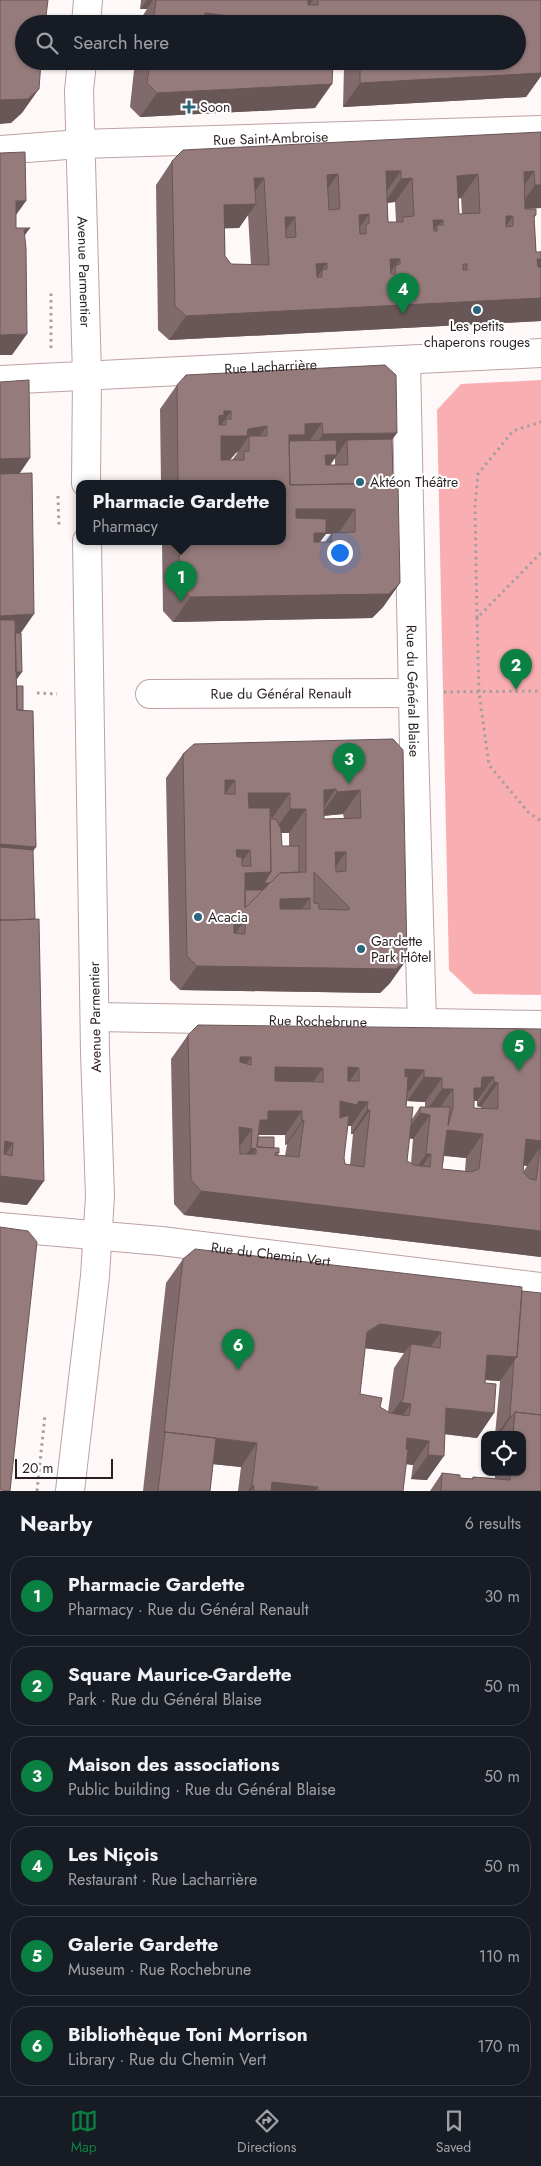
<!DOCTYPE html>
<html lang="en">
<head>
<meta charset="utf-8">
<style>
  body { margin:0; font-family:Jost,sans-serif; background:#20242c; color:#f1f3f6 }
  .controls { position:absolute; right:15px; bottom:15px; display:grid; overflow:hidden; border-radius:10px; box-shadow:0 1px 4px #0004 }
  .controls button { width:45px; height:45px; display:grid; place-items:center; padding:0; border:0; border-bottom:1px solid #363941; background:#171b24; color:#f1f3f6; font:25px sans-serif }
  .scale { position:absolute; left:15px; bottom:12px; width:98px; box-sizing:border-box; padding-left:5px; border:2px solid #2a1f20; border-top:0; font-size:14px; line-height:18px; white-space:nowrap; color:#2a1f20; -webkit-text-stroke:4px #fff; paint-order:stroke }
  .you { position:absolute; left:339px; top:552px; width:18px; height:18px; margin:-12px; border:4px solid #fff; border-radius:50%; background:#1a73e8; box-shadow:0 0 0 8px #1a73e833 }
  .badge { display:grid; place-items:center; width:32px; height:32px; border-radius:50%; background:#0b8043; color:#fff; font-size:16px; font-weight:700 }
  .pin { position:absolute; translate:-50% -41px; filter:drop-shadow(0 1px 2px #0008) }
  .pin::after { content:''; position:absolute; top:26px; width:18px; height:15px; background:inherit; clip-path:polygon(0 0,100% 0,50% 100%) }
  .popup { position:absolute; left:76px; top:480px; width:210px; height:65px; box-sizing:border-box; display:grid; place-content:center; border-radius:10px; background:#171b24; filter:drop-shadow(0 1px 4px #0005); font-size:16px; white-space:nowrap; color:#9ea1a6 }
  .popup b { font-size:19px; color:#f1f3f6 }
  .popup::after { content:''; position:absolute; left:50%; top:100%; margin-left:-10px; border:10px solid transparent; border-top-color:#171b24 }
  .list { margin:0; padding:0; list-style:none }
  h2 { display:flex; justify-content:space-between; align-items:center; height:65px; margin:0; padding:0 20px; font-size:21px }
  h2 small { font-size:16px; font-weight:400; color:#9ea1a6 }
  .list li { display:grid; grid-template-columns:32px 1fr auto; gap:15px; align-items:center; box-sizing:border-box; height:80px; margin:0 10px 10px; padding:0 10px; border:1px solid #363941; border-radius:20px }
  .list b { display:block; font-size:19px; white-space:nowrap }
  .list p { margin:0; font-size:16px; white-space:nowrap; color:#9ea1a6 }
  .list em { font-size:16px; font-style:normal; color:#9ea1a6 }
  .icon { flex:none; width:28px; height:28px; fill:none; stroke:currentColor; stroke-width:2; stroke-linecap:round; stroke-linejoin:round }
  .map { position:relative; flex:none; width:541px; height:1491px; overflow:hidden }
  .search { position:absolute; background:#171b24; box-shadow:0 1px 4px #0004; left:15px; right:15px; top:15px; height:55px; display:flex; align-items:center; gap:12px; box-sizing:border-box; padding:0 18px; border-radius:28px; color:#9ea1a6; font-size:19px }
  .sheet { height:605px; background:#171b24 }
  nav { display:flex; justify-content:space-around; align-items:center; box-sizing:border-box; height:70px; border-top:1px solid #363941; background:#171b24; font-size:14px; color:#9ea1a6 }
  nav a { display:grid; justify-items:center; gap:2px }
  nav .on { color:#0b8043 }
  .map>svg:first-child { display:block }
  .green { fill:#f9aeb2 }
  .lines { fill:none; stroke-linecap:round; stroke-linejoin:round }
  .minor-casing { stroke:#bea2a3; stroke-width:30 }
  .path { stroke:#a69e9f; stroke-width:3; stroke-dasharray:2.5 4; stroke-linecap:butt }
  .minor { stroke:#fff; stroke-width:28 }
  .wall { fill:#816a6b; fill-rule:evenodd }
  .shaded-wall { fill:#695657 }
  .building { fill:#967b7c; stroke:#695657; fill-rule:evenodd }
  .poi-dot { fill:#2a677e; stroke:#fff; stroke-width:2 }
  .labels { text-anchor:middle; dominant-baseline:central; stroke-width:4; stroke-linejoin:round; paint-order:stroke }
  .poi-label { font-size:14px; fill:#2a1f20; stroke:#fff; text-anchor:start }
  .street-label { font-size:14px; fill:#2a1f20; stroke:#fff }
</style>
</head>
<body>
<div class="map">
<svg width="541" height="1491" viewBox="0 0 541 1491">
  <rect width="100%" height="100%" fill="#fef8f8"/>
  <path class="green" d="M541,380V995L474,994L449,970L437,410L461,384Z"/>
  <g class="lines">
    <g class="minor-casing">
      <g id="minor">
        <path d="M86,24L88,0"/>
        <path id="s1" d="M82,61L79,91L87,375L86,483"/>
        <path id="s2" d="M0,150L80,144L541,130"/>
        <path id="s3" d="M406,360L414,745L422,1023"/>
        <path id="s4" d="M0,380L541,353"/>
        <path id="s5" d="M150,694L413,693"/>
        <path id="s6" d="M96,1017L541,1025"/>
        <path id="s7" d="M0,1227L161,1241L541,1287"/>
        <path d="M70,1491L95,1276L100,1196L95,1052L87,541"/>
      </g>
    </g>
    <path class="path" d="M51,348V292
      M58,496L59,528
      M541,553L477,618L479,692L489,765L528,812L541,821
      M477,618L475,506L478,474L513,431L541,422
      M444,692L541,691
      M37,693L57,694
      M37,1491L45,1415"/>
    <use href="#minor" class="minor"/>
  </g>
  <path class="wall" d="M141,0H541V76L526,97L343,107L344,67L333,66L315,108L140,117L130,107L135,61H517V24H139L140,20L147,9H140Z
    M541,132V208L525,209L536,215L534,218L536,252H540L541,250V321L169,340L158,330L156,185L172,161ZM461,198L462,214H459L458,199ZM395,202L396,222H388L387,203ZM248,214L251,265L231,264L225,256V228H239Z
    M0,382L30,458L20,473L21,633L17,679H16L17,686L23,710L36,847L33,850L27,1205L0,1202Z
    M177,385L392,439L393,483L400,583L383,607L372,618L173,622L163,611L162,541H282V483H161L160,409ZM236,452H238L232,460H230ZM335,458V465H330ZM326,534H331L325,542H319Z
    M393,739L407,959L390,983L380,993L180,990L170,980L166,778L183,754ZM343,814L344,818L324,819V816ZM281,833H289V846H282Z
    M541,1029V1257L184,1215L174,1204L171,1059L188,1035ZM407,1101L425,1102V1107H420L412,1119L406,1107ZM474,1101H477V1106L481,1107V1108H474ZM347,1126H351V1134H353L350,1165L345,1164L344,1158ZM258,1135H285V1145L287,1144L285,1156L278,1155L279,1153L274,1148L258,1137ZM409,1138L413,1139L411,1163L407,1161ZM444,1156L466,1158L465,1171L442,1169ZM524,1165L527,1166L523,1172Z
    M183,1259L522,1291L541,1491H430L442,1473L460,1478L471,1479L473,1477L495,1478V1472H522V1435H495L500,1381L485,1380V1383L494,1413L477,1438L445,1434L427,1480L411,1479L413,1465L406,1464L403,1491H238L241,1467L213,1464L210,1491H143L166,1283ZM365,1348L404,1353L394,1368L388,1412L360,1394Z"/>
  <path class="shaded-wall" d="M147,0H153L147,9H140Z
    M250,0H313L300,18Z
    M205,13L223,15L217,24H198Z
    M276,20L273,24H257L259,21Z
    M320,61H347L344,67L317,65Z
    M541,73V76L526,97L343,107L360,83Z
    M332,84L315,108L140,117L157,93Z
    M39,89L22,113L11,123L0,124V100Z
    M386,171H401L384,195Z
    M534,171L518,195L524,172Z
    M338,174L321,198L327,175Z
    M478,174L461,198L440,200L457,176Z
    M254,178H264L248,202Z
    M412,178L395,202L384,203L401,179Z
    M535,185H541V208L518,209Z
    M16,201H26L11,222Z
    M256,204L239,228L208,229L224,205Z
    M369,214L352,238L359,215Z
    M506,216H513L497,240Z
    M285,217H295L278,241Z
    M433,220H443L437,228V225L424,244Z
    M30,228L15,249L24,230Z
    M390,259H400L383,283Z
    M537,259H541V266L530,282Z
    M327,263L310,287L316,264Z
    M541,298V321L169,340L186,316Z
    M27,334L12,355H0V335Z
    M224,411H231L214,435L219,416Z
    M322,423L305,447L288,459L289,435L305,424Z
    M267,426L250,450L249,436L238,452L236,453L230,460H204L221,436L248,429Z
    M397,433L380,457L347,440L325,473L306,458L323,434Z
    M30,458L13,482L0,483V459Z
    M296,509H355L338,534H326L309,557L282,534Z
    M251,541H270L258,558Z
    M400,583L383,607L372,618L173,622L190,597Z
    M34,614L16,640L0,641V616Z
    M6,672H22L17,679H1Z
    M225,780H235L218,804Z
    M336,789L319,814L324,790Z
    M360,790L343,814L320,816L337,792Z
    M248,793H290L273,817H231Z
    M290,809H306L289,833H273Z
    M0,844L36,847L21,868L0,866Z
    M236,850H250L233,874Z
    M335,852H346L329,876Z
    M271,872L299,883L264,896L245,920L228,944L217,943L241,897L245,873Z
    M310,898L293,922L263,923L280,899Z
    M407,959L390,983L380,993L180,990L197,966Z
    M240,1057H251L234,1081Z
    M275,1067L323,1068L306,1092L258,1091Z
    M348,1067L359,1068L342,1092Z
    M405,1069L424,1070L407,1094L388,1093Z
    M424,1077L442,1078L425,1102L407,1101Z
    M482,1077H494L477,1101H472L458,1112Z
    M494,1082L498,1083L481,1107L477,1106Z
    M442,1089H453L436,1113H425Z
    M340,1101L368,1102L351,1126L342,1125L340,1129Z
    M367,1110H370L353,1134H351Z
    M268,1111H302L285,1135H251L260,1120Z
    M420,1113L430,1115L413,1139L403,1137Z
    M304,1120L287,1144L285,1145L302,1121Z
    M239,1127L252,1129L235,1153Z
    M447,1130L483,1134L466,1158L431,1154L414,1178H410L426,1154Z
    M526,1139L541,1141V1168L540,1148L527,1166L509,1163Z
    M5,1141L13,1143L0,1162Z
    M251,1148L256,1149L240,1173L234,1172Z
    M0,1176L44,1181L27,1205L0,1202Z
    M201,1191L541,1231V1257L184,1215Z
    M380,1324L441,1332L424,1356L411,1344L404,1353L363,1348L367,1332Z
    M487,1355L517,1357L500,1381L470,1379Z
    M400,1402L411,1404L394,1428L383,1426Z
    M446,1408L494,1413L477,1438L443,1434L432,1447L428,1446L433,1439Z
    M510,1416H512L499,1435H496Z
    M165,1433L257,1443L241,1467L162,1459Z
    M407,1438L429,1441L413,1465L390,1462Z
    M428,1455L444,1456L427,1480L411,1479Z
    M272,1482L318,1487L315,1491H266Z
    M252,1486H254L251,1491H248Z"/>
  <path class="building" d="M0,0H48L45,24H24V61H41L39,89L28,99L0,100Z
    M156,0H308V5H318V0H541V73L360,83V61H517V24H276V20L259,21L260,24H223V15L205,13L204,24H153Z
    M150,61H333L332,84L157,93L147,83Z
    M541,132V185H535L534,171L524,172L525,209H536V215H534L536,252H541V259H537L538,267H541V298L186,316L175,306L172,161L183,150ZM386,171H401V179L412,178L414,216L403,217V222H388ZM338,174L340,209L329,210L327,175ZM478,174L480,213L459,214L457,176ZM254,178H264L269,265L231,264L225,256L224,205L256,204ZM369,214V224H366V234H360L359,215ZM506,216H513V226L506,227ZM285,217H295L296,237L286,238ZM433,220H443V225H437V231H434ZM390,259H400V264L396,265L395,274H391ZM327,263V269L322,270V277H317L316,264ZM463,264H467V270H463Z
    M25,152L26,201H16V228H30L24,230L26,248L27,334L0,335V153Z
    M385,365L396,375L397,433L323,434L322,423L305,424V435H289L290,485L398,483L400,583L389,594L190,597L180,587L179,541H255V543H276V541H282V483H178L177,385L186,375ZM224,411H231V419H226V425H219V416L224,415ZM267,426V436H249V451H244V460H221V436H247L248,429ZM296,509H355V532L332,533L331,542H314V533H326V519L296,518Z
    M29,380L30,458L0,459V382Z
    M392,439L393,483L290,485L289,441L336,440L337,455H325L326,465H348L347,440Z
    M32,473L34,614L0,616V474Z
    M0,620H15L17,710L33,711L36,847L0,844Z
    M15,633H21L22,672H16Z
    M17,686H23V710H17Z
    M393,739L403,750L407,959L396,969L197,966L187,956L183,754L194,744ZM225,780H235V794H225ZM336,789L337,792L360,790L361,818L324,819V790ZM248,793H290V809H306V872L280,873L245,908V873L271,872L270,808H249ZM236,850H250L251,866H242V857H237ZM335,852H346V871L336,872ZM314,872L349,907V910L319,909V904L314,903ZM310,898V909H280V899ZM234,919L245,920V934L234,933Z
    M270,819H276L281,829L282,846H299V872L280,873L270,883H264L271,872Z
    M0,847L33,850L35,919L12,920H0Z
    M245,890H263L245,908Z
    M39,919L44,1181L0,1176V920H12ZM5,1141L13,1143L12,1156L4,1154Z
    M198,1025L541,1029V1141L526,1139L523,1172L530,1179L536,1180L540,1148H541V1231L201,1191L191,1180L188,1035ZM240,1057H251V1065L240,1062ZM275,1067L323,1068V1082L275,1081ZM348,1067L359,1068V1081H348ZM405,1069L424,1070V1077L442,1078V1089H453V1107L448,1126L450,1107H420V1113L430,1115L426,1154H431L430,1167L414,1165L407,1161L413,1107H406L408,1076L405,1077ZM482,1077H494V1082L498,1083V1109L474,1108V1088H481ZM340,1101L357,1105L359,1101L368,1102L367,1110H370L364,1167L345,1164L344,1158L349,1115L340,1118ZM268,1111H302V1121L304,1120L299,1157L275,1155L276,1152L279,1153V1148L257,1147L260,1120H268ZM239,1127L252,1129L251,1148L256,1149V1154H240ZM447,1130L483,1134L479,1169L471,1172L442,1169Z
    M258,1137H274V1148L257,1147Z
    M0,1227L28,1231L37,1242L10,1491L0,1490Z
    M195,1249L522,1287L517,1357L487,1355L485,1383L496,1384L494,1413L446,1408L444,1456L428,1455L429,1441L407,1438L406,1449L408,1450L403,1491H318V1487L272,1482L271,1491H254V1486H252L257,1443L165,1432L164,1433L183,1259ZM380,1324L441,1332L440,1348L411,1344L403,1400L400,1402L411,1404L409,1416L390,1413L380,1407L382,1398L360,1394L367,1332Z
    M522,1291L541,1293V1415L515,1412L512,1416H510L514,1360L517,1357Z
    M515,1412L541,1415V1491H441L442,1473L460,1475V1478L473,1479V1477L510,1480V1472H522V1435H513Z
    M165,1432L216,1438L210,1491H158Z"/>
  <g class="poi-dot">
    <path d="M186.5 99.5h5v5h5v5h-5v5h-5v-5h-5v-5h5z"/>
    <circle cx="477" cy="310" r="5"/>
    <circle cx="360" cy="482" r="5"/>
    <circle cx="198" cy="917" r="5"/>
    <circle cx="361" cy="949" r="5"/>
  </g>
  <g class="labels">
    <g class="poi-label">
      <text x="200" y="107">Soon</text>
      <text x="477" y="326" text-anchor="middle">Les petits<tspan x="477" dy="16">chaperons rouges</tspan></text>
      <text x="370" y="482">Aktéon Théâtre</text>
      <text x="208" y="917">Acacia</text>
      <text x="371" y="941">Gardette<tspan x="371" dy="16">Park Hôtel</tspan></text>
    </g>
    <g class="street-label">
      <text stroke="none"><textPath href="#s2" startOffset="271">Rue Saint-Ambroise</textPath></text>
      <text stroke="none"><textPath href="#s1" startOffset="211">Avenue Parmentier</textPath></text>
      <text stroke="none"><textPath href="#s4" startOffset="271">Rue Lacharrière</textPath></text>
      <text stroke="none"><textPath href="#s3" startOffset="331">Rue du Général Blaise</textPath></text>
      <text stroke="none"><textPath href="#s5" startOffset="131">Rue du Général Renault</textPath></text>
      <text transform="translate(95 1017) rotate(-91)">Avenue Parmentier</text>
      <text stroke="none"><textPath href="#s6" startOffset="222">Rue Rochebrune</textPath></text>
      <text stroke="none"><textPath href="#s7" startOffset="272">Rue du Chemin Vert</textPath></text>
    </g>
  </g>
</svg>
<div class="controls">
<button><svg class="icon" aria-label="locate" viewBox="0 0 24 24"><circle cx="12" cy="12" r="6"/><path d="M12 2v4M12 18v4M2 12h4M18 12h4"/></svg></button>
</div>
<div class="scale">20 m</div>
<div class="you"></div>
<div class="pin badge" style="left:181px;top:602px">1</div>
<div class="popup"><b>Pharmacie Gardette</b>Pharmacy</div>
<div class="pin badge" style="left:516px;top:690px">2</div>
<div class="pin badge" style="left:349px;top:784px">3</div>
<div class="pin badge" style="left:403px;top:314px">4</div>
<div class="pin badge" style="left:519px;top:1071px">5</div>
<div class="pin badge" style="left:238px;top:1370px">6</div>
<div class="search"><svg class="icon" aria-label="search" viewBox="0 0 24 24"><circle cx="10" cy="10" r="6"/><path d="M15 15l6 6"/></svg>Search here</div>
</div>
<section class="sheet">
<h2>Nearby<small>6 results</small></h2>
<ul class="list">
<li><span class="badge">1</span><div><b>Pharmacie Gardette</b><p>Pharmacy · Rue du Général Renault</p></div><em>30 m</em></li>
<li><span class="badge">2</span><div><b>Square Maurice-Gardette</b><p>Park · Rue du Général Blaise</p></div><em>50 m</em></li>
<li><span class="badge">3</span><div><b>Maison des associations</b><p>Public building · Rue du Général Blaise</p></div><em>50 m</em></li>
<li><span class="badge">4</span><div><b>Les Niçois</b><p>Restaurant · Rue Lacharrière</p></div><em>50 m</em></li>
<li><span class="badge">5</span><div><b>Galerie Gardette</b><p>Museum · Rue Rochebrune</p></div><em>110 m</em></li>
<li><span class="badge">6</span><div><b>Bibliothèque Toni Morrison</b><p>Library · Rue du Chemin Vert</p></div><em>170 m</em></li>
</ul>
</section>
<nav>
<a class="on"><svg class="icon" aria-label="map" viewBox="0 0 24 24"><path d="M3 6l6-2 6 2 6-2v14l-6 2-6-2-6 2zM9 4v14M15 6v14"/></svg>Map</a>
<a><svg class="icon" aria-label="directions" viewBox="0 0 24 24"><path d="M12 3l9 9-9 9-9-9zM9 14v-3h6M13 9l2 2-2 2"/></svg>Directions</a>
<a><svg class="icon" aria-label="saved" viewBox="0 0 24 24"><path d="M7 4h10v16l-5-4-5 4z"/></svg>Saved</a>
</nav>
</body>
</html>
